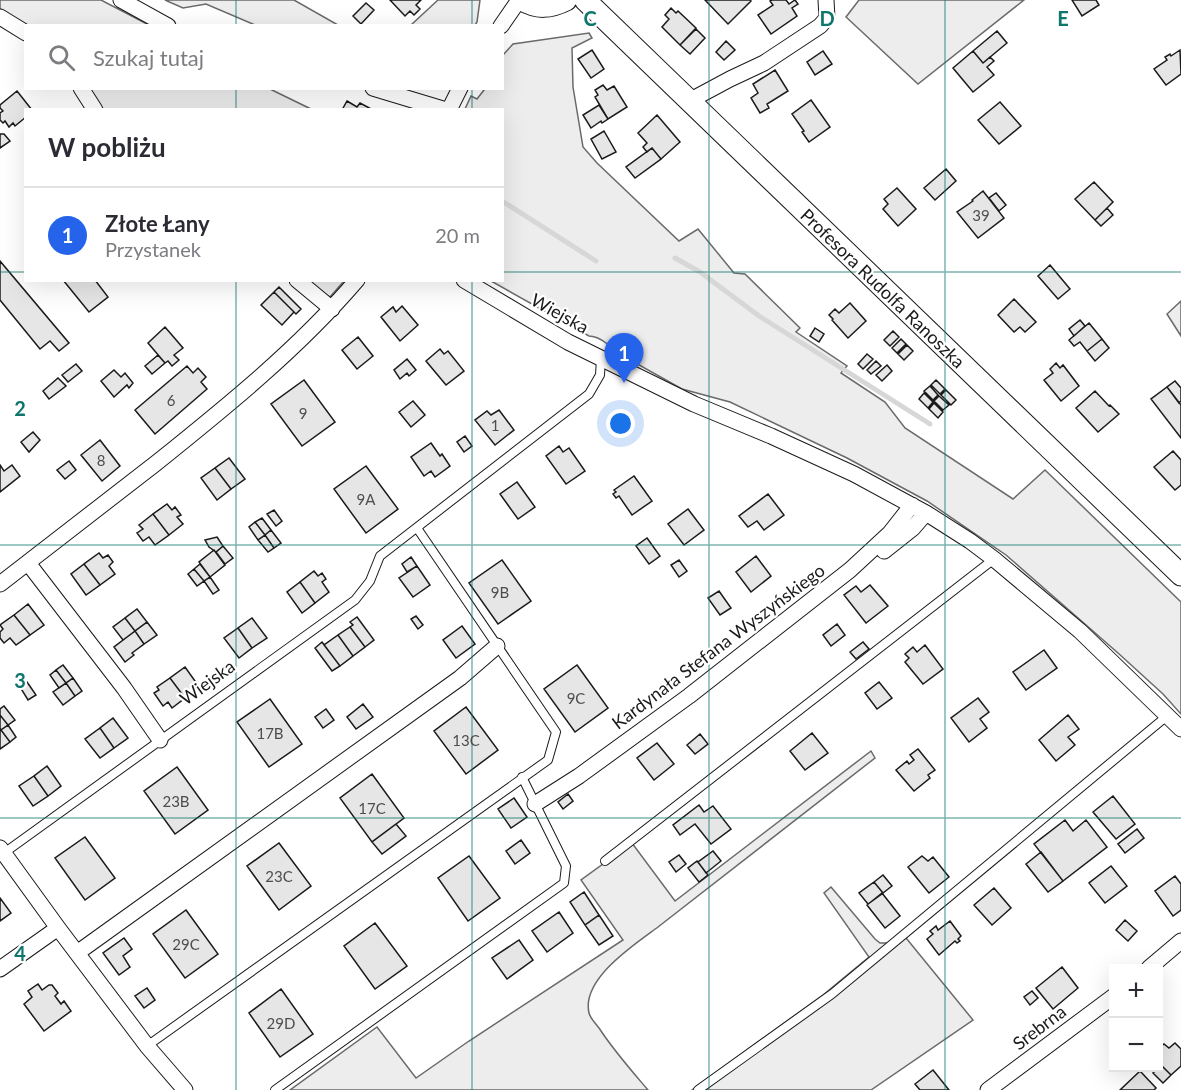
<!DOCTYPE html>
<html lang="pl">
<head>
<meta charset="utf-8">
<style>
  body { margin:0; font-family:Lato,sans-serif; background:#f7f7f7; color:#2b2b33 }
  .controls { position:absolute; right:18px; bottom:18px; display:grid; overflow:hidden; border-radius:0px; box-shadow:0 6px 24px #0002 }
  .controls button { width:54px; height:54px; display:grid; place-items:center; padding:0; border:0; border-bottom:2px solid #e1e1e2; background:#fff; color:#2b2b33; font:30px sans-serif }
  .you { position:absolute; left:621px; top:424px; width:21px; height:21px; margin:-15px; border:4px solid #fff; border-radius:50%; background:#1a73e8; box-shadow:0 0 0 9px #1a73e833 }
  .badge { display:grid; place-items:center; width:39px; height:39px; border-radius:50%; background:#2563eb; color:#fff; font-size:20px; font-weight:700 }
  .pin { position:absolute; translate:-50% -50px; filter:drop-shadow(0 2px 3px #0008) }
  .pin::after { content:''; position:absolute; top:32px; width:21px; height:18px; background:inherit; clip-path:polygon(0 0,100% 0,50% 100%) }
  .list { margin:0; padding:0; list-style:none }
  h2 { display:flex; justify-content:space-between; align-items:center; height:78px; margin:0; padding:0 24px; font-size:26px }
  h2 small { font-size:20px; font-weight:400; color:#7c7c81 }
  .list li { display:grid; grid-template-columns:39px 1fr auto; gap:18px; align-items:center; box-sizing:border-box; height:96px; padding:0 24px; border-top:2px solid #e1e1e2 }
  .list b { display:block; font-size:22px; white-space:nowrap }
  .list p { margin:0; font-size:20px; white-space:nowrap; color:#7c7c81 }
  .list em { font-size:20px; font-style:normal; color:#7c7c81 }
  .icon { flex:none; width:33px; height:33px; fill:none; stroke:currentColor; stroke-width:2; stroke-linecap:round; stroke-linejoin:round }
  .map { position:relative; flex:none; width:1181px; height:1090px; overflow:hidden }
  .search { position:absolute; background:#fff; box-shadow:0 6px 24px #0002; left:24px; top:24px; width:480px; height:66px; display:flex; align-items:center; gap:15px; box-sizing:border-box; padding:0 21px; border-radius:0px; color:#7c7c81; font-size:22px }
  .panel { position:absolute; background:#fff; box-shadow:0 6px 24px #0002; left:24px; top:108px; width:480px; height:174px; border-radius:0px }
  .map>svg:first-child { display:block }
  .green { fill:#ededed; stroke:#6a6a6a; stroke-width:1.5 }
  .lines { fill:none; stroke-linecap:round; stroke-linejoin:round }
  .stream { stroke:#d7d7d7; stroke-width:5 }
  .building { fill:#e6e6e6; stroke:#1a1a1a; stroke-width:1.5 }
  .lane-casing { stroke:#1a1a1a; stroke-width:10 }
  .street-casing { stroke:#1a1a1a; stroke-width:17 }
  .secondary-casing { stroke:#1a1a1a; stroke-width:23 }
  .lane { stroke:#fff; stroke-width:8 }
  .street { stroke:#fff; stroke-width:15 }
  .secondary { stroke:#fff; stroke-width:21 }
  .grid { fill:none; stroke:#0f766e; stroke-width:1.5; stroke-opacity:0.55 }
  .labels { text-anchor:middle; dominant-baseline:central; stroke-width:4.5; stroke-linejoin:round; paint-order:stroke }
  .number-label { font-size:15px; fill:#4d4d4d }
  .street-label { font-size:18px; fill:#1a1a1a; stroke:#fff }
  .grid-label { font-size:20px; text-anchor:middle; font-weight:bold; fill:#0f766e; stroke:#fff; stroke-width:4.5; stroke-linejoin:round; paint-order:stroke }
</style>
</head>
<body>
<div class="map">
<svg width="1181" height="1090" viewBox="0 0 1181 1090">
  <rect width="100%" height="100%" fill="#fff"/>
  <path class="green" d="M0,0H101L149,25H27L0,9Z
    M165,0H294L338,25H255L206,4L183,8Z
    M438,0H480L477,22L475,25H411Z
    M859,0H1024L918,84L846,17Z
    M589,33L592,38L572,48L573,87L583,147L597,163L679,241L698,229L734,273L745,274L800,328L796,332L847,366L841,373L885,402L905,428L1013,499L1045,470L1181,602V714L1163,694L1118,653L1006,555L927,501L847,458L730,402L682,389L614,351C607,343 600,337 589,336L491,281L502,280V110L465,109L471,96L477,99L484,90L482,89L502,88L503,55L513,44Z
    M88,89H270L311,109H102Z
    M306,281H344L330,297L319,292Z
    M1181,301V336L1167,314Z
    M871,751L875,758L658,927C635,944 581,979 589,1013C590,1018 596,1024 599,1028C614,1051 631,1070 648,1090H290L377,1027L416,1078L469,1041L623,940L581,880L632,843L675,901Z
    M831,887L875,939L880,943H888L902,933L973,1020L871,1090H692L823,995L869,957L824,893Z"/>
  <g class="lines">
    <path class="stream" d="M502,201L596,261
      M675,258L700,272L759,316L930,424"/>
  </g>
  <path class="building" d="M390,0H421L416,5L420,9L414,15L410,11L405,16Z
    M705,0H750L751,1L728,24Z
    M772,0H786L789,4L795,0L798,4L792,8L797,16L771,34L758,15L773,5L770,1Z
    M1072,0H1096L1099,5L1082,16Z
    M366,3L374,10L361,24L353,16Z
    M671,8L676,13L678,11L696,28L680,45L662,27L669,19L665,15Z
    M696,29L705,38L690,54L680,45Z
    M997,31L1007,43L983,63L973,51Z
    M726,41L735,50L724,60L716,52Z
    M592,50L604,69L591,78L578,59Z
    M1180,50L1181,74L1166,85L1154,69L1167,60L1165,57L1170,54L1171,56Z
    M823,51L832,64L815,75L807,62Z
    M973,51L983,63L990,57L994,61L987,67L994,75L973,92L953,68Z
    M775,70L788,91L767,104L769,108L760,113L751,98L758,93L753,84Z
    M603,85L607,90L614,86L627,107L608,119L595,97L598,95L595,90Z
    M17,91L32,110H26V117L15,126L13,123L9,127L5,121L3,123L0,120V113L3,111L0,108V105Z
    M811,100L830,127L809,142L802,132L804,131L792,114Z
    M347,101L357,107L360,103L373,110H342Z
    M1000,102L1021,126L999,144L978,120Z
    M599,105L608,119L602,123L601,121L591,128L583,115Z
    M657,115L680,142L661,159L652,148L647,152L643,147L647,143L638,133Z
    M604,131L616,152L602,159L591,139Z
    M0,134H4L10,141L0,148Z
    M652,148L661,159L635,178L626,167Z
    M946,169L956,181L935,200L924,188Z
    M1094,182L1113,202L1095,220L1075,199Z
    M897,188L916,209L898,226L883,209L888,204L884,199Z
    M983,191L1004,218L978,238L957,212L973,201L972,200Z
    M996,193L1006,205L999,211L989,198Z
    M1107,208L1113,215L1101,226L1095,220Z
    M0,261L69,343L59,351L50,341L40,349L0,300Z
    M1050,265L1070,289L1058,299L1038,276Z
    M63,280H95L108,297L89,312Z
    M279,287L301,309L296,314L274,292Z
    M274,292L294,312L282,325L261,305Z
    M1014,299L1036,322L1025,332L1020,327L1014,332L998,315Z
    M850,303L866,321L848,338L832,320L833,319L829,315L835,309L839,313Z
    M402,306L418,325L400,341L381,317L393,307L396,312Z
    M1080,320L1085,326L1074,336L1069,329Z
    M1089,323L1102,339L1087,351L1080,342L1074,346L1069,340Z
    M165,327L183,348L174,355L179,360L172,366L168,361L165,363L148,343Z
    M815,328L824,334L819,342L810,336Z
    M893,331L899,337L890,346L884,340Z
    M358,337L373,356L357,369L342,350Z
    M901,339L906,344L897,353L892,348Z
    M1102,339L1109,348L1095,361L1087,351Z
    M907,345L913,351L904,360L898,354Z
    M440,349L444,354L448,351L464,371L446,385L426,361Z
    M867,354L873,359L863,369L858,364Z
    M158,355L165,363L152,374L145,366Z
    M407,359L416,370L409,376L407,373L400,379L394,370Z
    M876,361L881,366L871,374L867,370Z
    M1056,363L1060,368L1063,365L1079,386L1061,401L1044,380L1053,373L1050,369Z
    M76,364L82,371L68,382L62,375Z
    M887,365L892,371L882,381L876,375Z
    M187,366L193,373L198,368L206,377L201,382L207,389L155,434L135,410Z
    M114,370L121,377L125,373L133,383L129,388L127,385L114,397L101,381Z
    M58,378L66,386L49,399L43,391Z
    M304,380L335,422L302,446L271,404Z
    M936,380L945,389L940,394L931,385Z
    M1175,381L1181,388V401L1179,403L1167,387Z
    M930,386L938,395L933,400L924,391Z
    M1167,387L1181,405V438L1151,399Z
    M946,390L956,400L951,405L941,395Z
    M1095,391L1109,406L1110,405L1119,414L1098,432L1076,408Z
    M924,393L933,402L928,408L919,399Z
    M939,396L949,405L943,410L934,401Z
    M413,401L425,415L411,427L399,412Z
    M934,403L943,412L938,418L929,409Z
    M499,410L514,430L495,445L475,420L487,411L491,415Z
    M33,432L40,440L29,452L21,442Z
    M465,436L472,446L464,452L457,442Z
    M100,440L120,466L102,481L81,455Z
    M431,443L440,456L442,454L450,466L435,477L431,471L424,476L411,457Z
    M559,446L563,452L569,448L585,471L566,484L546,456Z
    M1173,451L1181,460V485L1175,490L1154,467Z
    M229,458L245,479L231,489L215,468Z
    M69,461L76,470L65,479L57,470Z
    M0,465L4,471L12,465L20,476L0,492Z
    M366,466L398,509L366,533L334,489Z
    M215,468L231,489L217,500L201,478Z
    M634,476L652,501L632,515L619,496L616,498L613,494L616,492L614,490Z
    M517,482L535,507L518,519L500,494Z
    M768,494L784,515L764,530L757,521L748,527L739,516Z
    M167,504L172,510L175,507L181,515L177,517L183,524L169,535L153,514Z
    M688,509L704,530L684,545L668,524Z
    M274,510L282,521L276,526L267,514Z
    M153,514L169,535L155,545L149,537L143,541L137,533L143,529L139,525Z
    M262,518L271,530L265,535L255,522Z
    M255,522L265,535L258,540L249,527Z
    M271,530L281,543L274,548L265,535Z
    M265,535L274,548L268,552L258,540Z
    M217,537L223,546L216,552L209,547L205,540Z
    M647,538L660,556L649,564L636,546Z
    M223,546L233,558L225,564L216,552Z
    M214,550L225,565L210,577L199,562Z
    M99,553L103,558L108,555L113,562L109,566L115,574L100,585L84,564Z
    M756,556L771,576L751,592L736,572Z
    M411,557L417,566L407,572L402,564Z
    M502,560L531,601L498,624L469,583Z
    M679,560L687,571L679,577L671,565Z
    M84,564L100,585L86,595L71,574Z
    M200,564L210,577L204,581L194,569Z
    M417,566L430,585L413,597L399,578Z
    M194,569L204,581L197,586L188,574Z
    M314,571L318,576L322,573L326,579L322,582L329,592L315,603L300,582Z
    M210,577L219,590L213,594L204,581Z
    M300,582L315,603L302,613L287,592Z
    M870,585L888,606L866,623L844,595L856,586L861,592Z
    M719,591L731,608L720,615L708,598Z
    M28,604L44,625L30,635L14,615Z
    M137,609L147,622L135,631L125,618Z
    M14,615L30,635L16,645L10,638L4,643L0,638V632L3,629L0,625Z
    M416,616L423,625L418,629L411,619Z
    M357,617L374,640L365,647L350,627L353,625L350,622Z
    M125,618L135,631L123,640L113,627Z
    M252,618L267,638L252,648L238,628Z
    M147,622L157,635L144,644L135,631Z
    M837,624L845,635L831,646L823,635Z
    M462,626L475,644L456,658L443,640Z
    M350,627L365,647L353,656L338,635Z
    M238,628L252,648L239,658L224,638Z
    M135,631L144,644L132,653L134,655L125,662L114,647Z
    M338,635L353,656L340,666L324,645Z
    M322,642L340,666L332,671L315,648Z
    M863,642L869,649L856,659L850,652Z
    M925,645L943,669L923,684L905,662L909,658L905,654L913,647L917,652Z
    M1044,650L1057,668L1026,690L1013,672Z
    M63,665L73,678L66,683L56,670Z
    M577,665L608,708L575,732L544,689Z
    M185,667L200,688L185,698L170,678Z
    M56,670L66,683L59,688L50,675Z
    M73,678L82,691L75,696L66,683Z
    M170,678L185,698L172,708L168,702L163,706L154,693L159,690L157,687Z
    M27,682L36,695L28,700L20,687Z
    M879,682L892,698L877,709L865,693Z
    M66,683L75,696L63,705L53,692Z
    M978,698L989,712L980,719L987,728L969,742L951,718Z
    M270,699L302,744L269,767L237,722Z
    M363,704L373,717L356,729L347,717Z
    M4,706L15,720L8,725L0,715V709Z
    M466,707L498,750L466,774L434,731Z
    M326,709L334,720L323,728L315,717Z
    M0,715L8,725L1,730L0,728Z
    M1068,715L1079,729L1068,737L1075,745L1056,761L1039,740Z
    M113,718L128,738L114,748L100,728Z
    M8,725L16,737L10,742L1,730Z
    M100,728L114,748L100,758L85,739Z
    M1,730L10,742L0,749V731Z
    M812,733L828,753L805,770L790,751Z
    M700,734L708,744L695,754L687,745Z
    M657,743L674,764L654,780L637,758Z
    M918,749L935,770L928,775L930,778L914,791L896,770L907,761L909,764L914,760L910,755Z
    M47,766L61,786L48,796L34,776Z
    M177,767L208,810L175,834L144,791Z
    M372,774L404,818L372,842L340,798Z
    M34,776L48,796L33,806L19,786Z
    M568,794L573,801L563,809L558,802Z
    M1113,796L1135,824L1116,839L1093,812Z
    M514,798L527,817L511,828L498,809Z
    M699,805L704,812L713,806L731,829L711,844L695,824L680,835L673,825Z
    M1065,820L1073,831L1086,820L1107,847L1063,881L1034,844Z
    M396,824L406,836L382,854L372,842Z
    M1137,829L1144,838L1125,853L1118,844Z
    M85,837L115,878L85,900L55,858Z
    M521,840L530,853L515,864L506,851Z
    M279,843L311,886L279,910L247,866Z
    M713,851L721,861L706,873L698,862Z
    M1041,852L1063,881L1048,892L1026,864Z
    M679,855L686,864L676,872L669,862Z
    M469,856L500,898L468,921L438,878Z
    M922,856L928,861L933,857L949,877L929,893L908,867Z
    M697,861L708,875L699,882L688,868Z
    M1111,866L1127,886L1105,903L1089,883Z
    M883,875L892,886L883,893L874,882Z
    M1175,876L1181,884V910L1173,916L1155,891Z
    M874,882L883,893L868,904L859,893Z
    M994,888L1011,908L992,925L974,905Z
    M584,892L599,915L585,925L570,902Z
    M882,893L900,916L885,928L867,905Z
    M0,898L11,913L0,921Z
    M186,910L218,954L185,978L153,934Z
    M559,912L573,933L547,952L532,931Z
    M599,915L613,936L599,945L585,925Z
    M1125,920L1137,931L1128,941L1116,930Z
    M950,921L961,936L958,939L960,941L957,943L955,941L939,955L927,939L933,934L930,931L936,926L938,930Z
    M375,923L407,966L375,989L344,946Z
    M124,938L132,949L123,956L130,967L119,975L103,953Z
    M519,940L533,960L507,979L492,958Z
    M1062,967L1078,988L1053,1009L1036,988Z
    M38,984L42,990L49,985H52L58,993L55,996L61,1004L64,1001L71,1011L44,1031L24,1004L32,997L28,991Z
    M147,988L155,1000L144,1008L135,996Z
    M281,989L313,1034L280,1057L249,1013Z
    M1032,991L1038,998L1030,1005L1024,997Z
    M1175,1043L1181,1049V1066L1171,1075L1158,1062V1049L1164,1044L1169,1048Z
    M1161,1065L1171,1075L1163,1083L1153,1073Z
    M933,1070L949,1090H920L915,1084Z
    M1140,1071L1156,1088L1154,1090H1120Z"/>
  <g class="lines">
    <g class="lane-casing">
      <path id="lane" d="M4,853L355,600L370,581L380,556L589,394L600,375L601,358
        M605,861L994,559
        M147,1046L548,760L556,732L417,528
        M275,1090L564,883L566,866L522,777
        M698,1090L832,994L1167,716"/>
    </g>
    <g class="street-casing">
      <path id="street" d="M121,0L168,26
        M0,17L26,33
        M501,26L519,0
        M81,88L95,110
        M373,88L446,110
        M689,101L730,79L764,63L820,26L827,18L826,0
        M449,110L460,88
        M297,280L332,309
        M464,280L568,342L694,404L771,436L854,474L926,513L970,541L994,559L1080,631L1181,729
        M884,551L913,528L926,513
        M28,563L124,688L160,740
        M0,584C52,544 103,504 155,464C226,407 298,349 357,280
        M535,804L579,776L689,696L850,570L890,533L912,505
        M0,848L58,928L147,1046L185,1090
        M77,953L460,678L497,646
        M1149,968L1181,941
        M0,969L58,928
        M988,1090L1114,996"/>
    </g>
    <g class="secondary-casing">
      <path id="secondary" d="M522,0C537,9 550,8 566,0
        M585,0L1181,575"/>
    </g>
    <use href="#lane" class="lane"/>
    <use href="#street" class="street"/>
    <use href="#secondary" class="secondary"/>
  </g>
  <path class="grid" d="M236,0V26M472,0V26M709,0V1090M945,0V1090M236,88V110M472,88V110M0,272H26M502,272H1181M236,280V1090M472,280V1090M0,545H1181M0,818H1181"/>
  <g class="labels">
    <g class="number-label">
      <text x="981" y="215">39</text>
      <text x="171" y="400">6</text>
      <text x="303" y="413">9</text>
      <text x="495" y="425">1</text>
      <text x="101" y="460">8</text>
      <text x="366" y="499">9A</text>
      <text x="500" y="592">9B</text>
      <text x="576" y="698">9C</text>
      <text x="270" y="733">17B</text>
      <text x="466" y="740">13C</text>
      <text x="176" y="801">23B</text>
      <text x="372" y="808">17C</text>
      <text x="279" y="876">23C</text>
      <text x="186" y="944">29C</text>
      <text x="281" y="1023">29D</text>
    </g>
    <g class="street-label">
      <text transform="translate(883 288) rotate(44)">Profesora Rudolfa Ranoszka</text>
      <text transform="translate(560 313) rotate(29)">Wiejska</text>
      <text transform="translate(718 646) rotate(-37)">Kardynała Stefana Wyszyńskiego</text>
      <text transform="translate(207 682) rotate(-36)">Wiejska</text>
      <text transform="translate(1039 1027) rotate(-37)">Srebrna</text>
    </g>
  </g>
  <g class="grid-label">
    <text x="590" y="26">C</text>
    <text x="827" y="26">D</text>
    <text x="1063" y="26">E</text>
    <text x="20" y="416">2</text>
    <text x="20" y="688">3</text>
    <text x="20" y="961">4</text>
  </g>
</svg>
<div class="controls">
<button>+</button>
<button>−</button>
</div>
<div class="you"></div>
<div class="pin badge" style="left:624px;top:383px">1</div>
<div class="search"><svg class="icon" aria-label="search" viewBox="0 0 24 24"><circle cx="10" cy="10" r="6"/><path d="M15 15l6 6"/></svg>Szukaj tutaj</div>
<section class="panel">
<h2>W pobliżu<small></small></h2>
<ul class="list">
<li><span class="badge">1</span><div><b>Złote Łany</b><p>Przystanek</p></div><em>20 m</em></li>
</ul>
</section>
</div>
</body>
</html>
